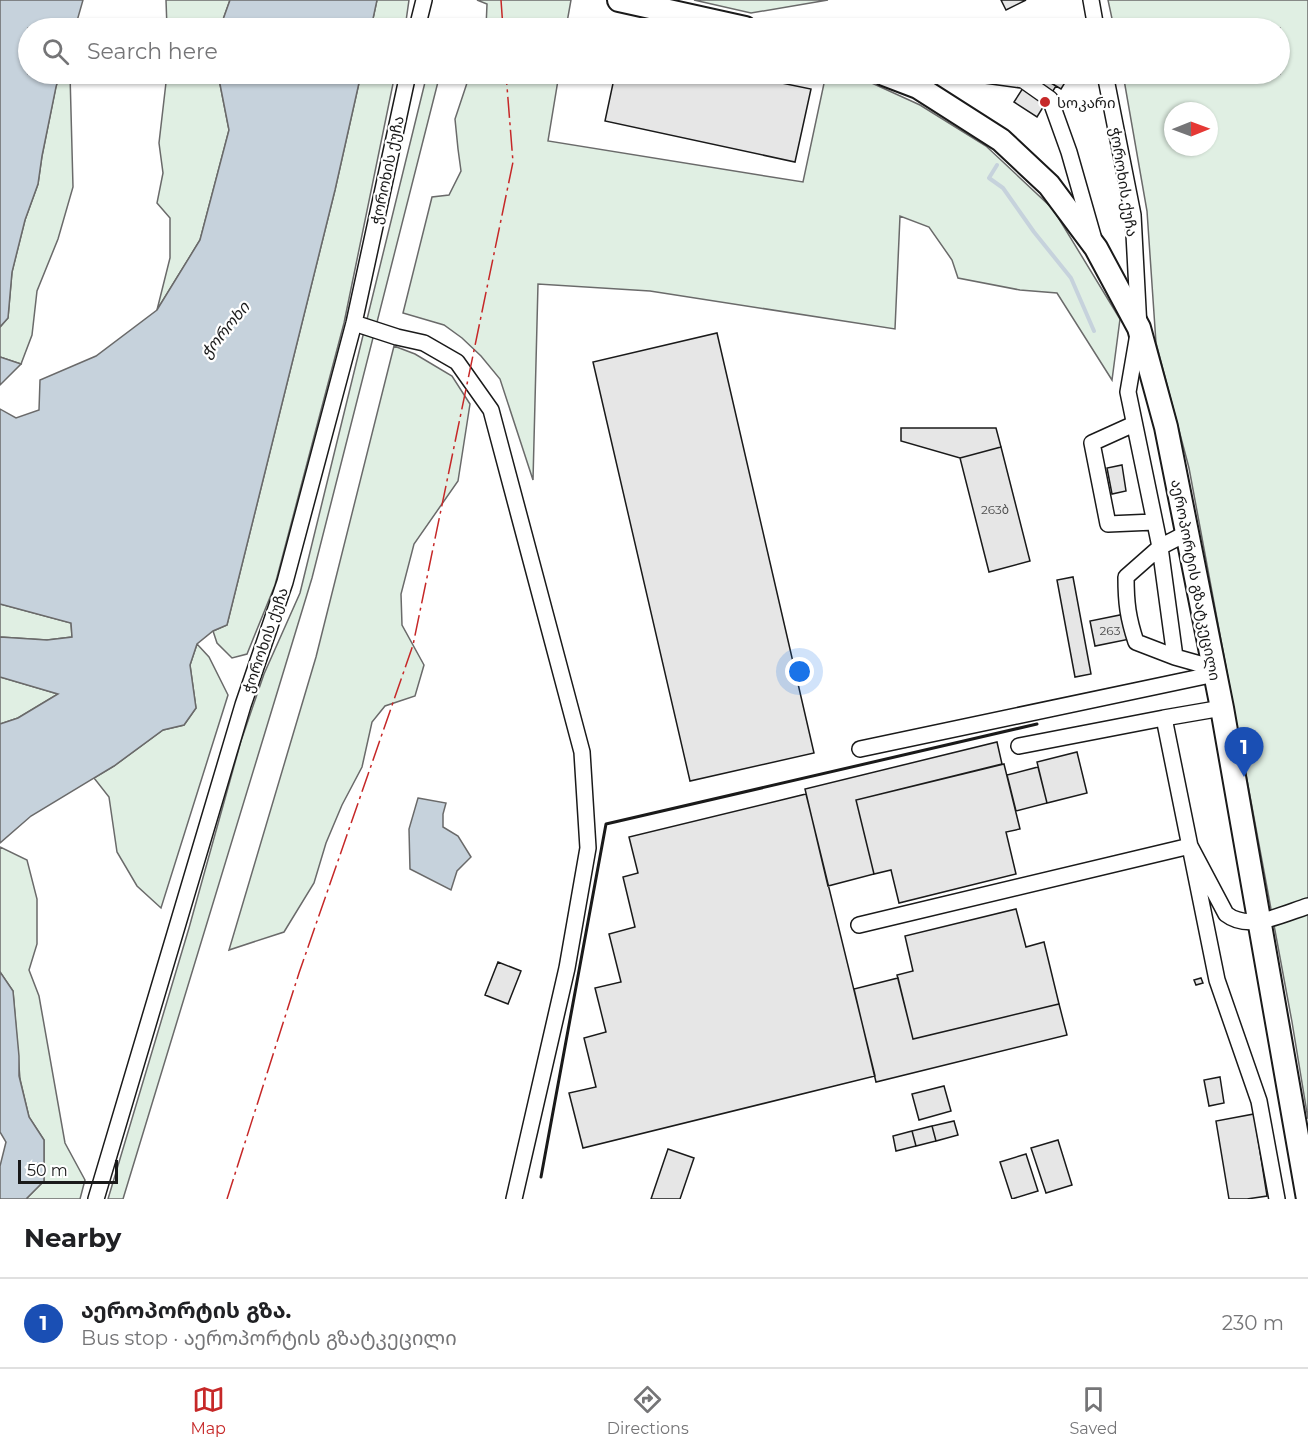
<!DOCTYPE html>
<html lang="en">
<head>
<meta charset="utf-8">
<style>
  body { margin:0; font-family:Montserrat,"Noto Sans Georgian",sans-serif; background:#f6f6f6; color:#202124 }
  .compass { position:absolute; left:1164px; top:102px; width:54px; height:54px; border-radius:50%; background:#fff; box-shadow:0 2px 4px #0004; rotate:89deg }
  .scale { position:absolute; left:18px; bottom:15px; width:100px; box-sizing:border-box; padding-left:6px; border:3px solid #1a1a1a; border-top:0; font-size:16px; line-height:21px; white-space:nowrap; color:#1a1a1a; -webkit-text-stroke:4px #fff; paint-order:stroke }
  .you { position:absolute; left:800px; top:672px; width:21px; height:21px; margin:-15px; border:4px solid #fff; border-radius:50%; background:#1a73e8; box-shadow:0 0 0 9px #1a73e833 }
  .badge { display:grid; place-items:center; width:39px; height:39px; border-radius:50%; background:#c62828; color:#fff; font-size:20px; font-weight:700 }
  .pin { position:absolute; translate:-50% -50px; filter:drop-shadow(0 2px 3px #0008) }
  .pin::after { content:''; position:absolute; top:32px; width:21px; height:18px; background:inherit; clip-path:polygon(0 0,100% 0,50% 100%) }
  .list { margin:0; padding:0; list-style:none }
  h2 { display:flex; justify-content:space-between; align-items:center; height:78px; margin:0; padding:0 24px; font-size:26px }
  h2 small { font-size:20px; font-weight:400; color:#757577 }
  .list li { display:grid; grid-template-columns:39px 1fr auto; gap:18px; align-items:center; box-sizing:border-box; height:90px; padding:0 24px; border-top:2px solid #e0e0e0 }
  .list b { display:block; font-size:22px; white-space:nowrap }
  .list p { margin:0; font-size:20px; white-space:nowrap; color:#757577 }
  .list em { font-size:20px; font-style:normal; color:#757577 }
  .icon { flex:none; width:33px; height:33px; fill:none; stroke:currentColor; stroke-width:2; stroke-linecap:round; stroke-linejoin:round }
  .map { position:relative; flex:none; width:1308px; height:1199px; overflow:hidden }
  .search { position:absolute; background:#fff; box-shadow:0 2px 4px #0004; left:18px; right:18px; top:18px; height:66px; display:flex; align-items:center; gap:15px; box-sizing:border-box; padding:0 21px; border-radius:33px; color:#757577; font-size:22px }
  .sheet { height:168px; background:#fff }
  nav { display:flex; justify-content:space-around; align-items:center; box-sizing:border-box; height:84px; border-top:2px solid #e0e0e0; background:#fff; font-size:16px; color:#757577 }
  nav a { display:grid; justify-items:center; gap:3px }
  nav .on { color:#c62828 }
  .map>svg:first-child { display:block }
  .green { fill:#e0efe3; stroke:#6a6a6a; stroke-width:1.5; fill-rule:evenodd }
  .water { fill:#c6d2dc; stroke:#6a6a6a; stroke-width:1.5 }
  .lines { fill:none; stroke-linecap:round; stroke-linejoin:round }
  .stream { stroke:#c6d2dc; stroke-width:4 }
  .building { fill:#e6e6e6; stroke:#1a1a1a; stroke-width:1.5 }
  .minor-casing { stroke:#1a1a1a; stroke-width:18 }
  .highway-casing { stroke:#1a1a1a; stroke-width:26 }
  .minor { stroke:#fff; stroke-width:15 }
  .highway { stroke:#fff; stroke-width:22 }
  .wall { stroke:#1a1a1a; stroke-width:3 }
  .power { stroke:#c62828; stroke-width:1.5; stroke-dasharray:21 4.5 3 4.5; stroke-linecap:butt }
  .poi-dot { fill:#c62828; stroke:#fff; stroke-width:2 }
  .labels { text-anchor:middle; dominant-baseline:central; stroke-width:4.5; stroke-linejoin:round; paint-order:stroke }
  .number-label { font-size:12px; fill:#4d4d4d }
  .poi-label { font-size:15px; fill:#1a1a1a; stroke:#fff; text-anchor:start }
  .street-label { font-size:15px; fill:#1a1a1a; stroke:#fff }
  .water-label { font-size:16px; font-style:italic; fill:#1a1a1a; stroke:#fff }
</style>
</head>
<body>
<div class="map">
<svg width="1308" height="1199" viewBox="0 0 1308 1199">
  <rect width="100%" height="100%" fill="#fff"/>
  <path class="green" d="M166,0H230L220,28H167Z
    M377,0H409L405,28H371Z
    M477,0H571L566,28H486L487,4Z
    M694,0H828L751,13Z
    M1108,0H1308V1119L1292,1022L1189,468L1156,343L1147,211L1123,74H1280V28H1114ZM1173,111H1209V147H1173Z
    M60,74H70L73,187L58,239L37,291L32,335L21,364L0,357V327L8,318L12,272L25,220L38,184L42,156L56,86Z
    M167,74H218L229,130L200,240L157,310L170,258V218L157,203L163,173L159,143Z
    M361,74H395L344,323L275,585L247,654L232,658L217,643L213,631L227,625L335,190Z
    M427,74H440L312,578L123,1199H108L189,928L241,741L264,674L300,593Z
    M470,74H559L548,141L803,182L826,74H852L920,105L986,146L1053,209L1120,319L1112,380L1057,293L1020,290L958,278L952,260L929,227L900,216L895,329L650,291L538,284L533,480L500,379L481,356L462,338L444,325L403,313L432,197L449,195L461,171L458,149L455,119Z
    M394,346L415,354L452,376L470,404L458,481L414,544L401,594L402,625L424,665L415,696L385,706L372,722L362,767L342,805L326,843L314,883L284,932L229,950L316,657Z
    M0,604L71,623L72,637L47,640L0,637Z
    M197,644L209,657L228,695L161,908L137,886L117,852L109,797L94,778L114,766L163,730L184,725L196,708L190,665Z
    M0,677L58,694L18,718L0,724Z
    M0,847L27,860L37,899V944L29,970L39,996L65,1143L85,1180L80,1199H26L44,1181V1140L29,1117L20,1079L13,991L0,972Z"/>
  <path class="water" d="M0,0H83L75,28H28V74H60L56,87L42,156L38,184L25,220L12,272L8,318L0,327Z
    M230,0H377L371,28H220Z
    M218,74H361L335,190L227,625L213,631L197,644L190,665L196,708L184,725L163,730L114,766L31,816L0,843V724L18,718L58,694L0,677V637L47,640L72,637L71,623L0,604V409L16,418L39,410L40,380L96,356L157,310L200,240L229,130Z
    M0,357L21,364L0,385Z
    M418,798L446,803L443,814V827L458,836L471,857L457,871L451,890L410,869L409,829Z
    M0,972L13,991L19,1056V1076L29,1117L44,1140V1181L26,1199H0V1166L6,1142L0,1132Z"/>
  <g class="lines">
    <path class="stream" d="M997,165L989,178L1003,188L1034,232L1071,278L1094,331"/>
  </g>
  <path class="building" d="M1001,0H1026L1006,10Z
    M615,74H738L811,89L795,162L605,121Z
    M1032,74H1036L1056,86L1037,117L1014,102Z
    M1036,74H1066L1069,76L1061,89Z
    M717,333L814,753L690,781L593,362Z
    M901,428H996L1001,447L960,458L901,441Z
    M1001,447L1030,561L989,572L960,458Z
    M1122,465L1126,491L1112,494L1107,468Z
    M1073,577L1091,674L1075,677L1057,580Z
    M1125,614L1130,639L1095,646L1090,621Z
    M997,742L1002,764L856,800L874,874L828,886L805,789Z
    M1077,752L1087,793L1047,803L1037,762Z
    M1004,764L1020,829L1006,832L1016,874L899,903L891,870L874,874L856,800Z
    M1038,767L1047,803L1016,811L1007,775Z
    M806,794L875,1076L583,1148L569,1093L596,1087L584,1038L606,1032L595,988L621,982L609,934L635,927L623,877L638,873L629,837Z
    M1016,909L1026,947L1044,942L1059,1004L913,1039L897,975L913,971L905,936Z
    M498,962L521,971L508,1004L485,995Z
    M898,978L913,1039L1059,1004L1067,1035L876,1082L854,989Z
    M1201,978L1203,983L1196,985L1194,980Z
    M1220,1077L1224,1103L1209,1106L1204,1080Z
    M944,1086L951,1111L919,1120L912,1094Z
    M1254,1114L1267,1196L1247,1199H1229L1216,1121Z
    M954,1121L958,1135L936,1141L932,1126Z
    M932,1126L936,1141L916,1146L912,1131Z
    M912,1131L916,1146L896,1151L893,1136Z
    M1058,1140L1072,1185L1046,1193L1031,1148Z
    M668,1149L694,1158L680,1199H651Z
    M1026,1154L1038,1191L1012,1199L1000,1162Z"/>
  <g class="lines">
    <g class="minor-casing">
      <path id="minor" d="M1091,0L1096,28
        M417,28L424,0
        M979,74L1023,80L1050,99L1069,152L1093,236
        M1105,74L1133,215L1139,328L1128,392L1160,547L1175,657L1214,668
        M354,323L397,337L424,343L457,362L491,410L582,752L588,848L567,968L514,1199
        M1134,424L1092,443L1108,524L1154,522
        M1175,657L1136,642C1128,618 1126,603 1126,577L1160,547L1187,533
        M1222,708L1164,718L1217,980L1259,1101L1277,1199
        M1019,746L1164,718
        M860,749L1215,674
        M859,925L1190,846L1226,914C1249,932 1283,914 1308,906
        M96,1199L243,705L285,582L354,323L408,74"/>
    </g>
    <g class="highway-casing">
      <path id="highway" d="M619,0L745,28
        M884,74L918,87L1001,140L1049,185L1096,248L1139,328L1166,427L1222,708L1308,1199"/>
    </g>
    <use href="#minor" class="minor"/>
    <use href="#highway" class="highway"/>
    <path class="wall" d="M541,1177L606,824L1037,724"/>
    <path class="power" d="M501,0L503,28
      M227,1199L299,973L413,645L513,162L506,74"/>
  </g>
  <circle class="poi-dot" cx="1045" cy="102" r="6"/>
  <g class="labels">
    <g class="number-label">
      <text x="995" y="509">263ბ</text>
      <text x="1110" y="630">263</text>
    </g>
    <g class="poi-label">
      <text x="1057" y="102">სოკარი</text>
    </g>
    <g class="street-label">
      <text transform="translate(387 170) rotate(-78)">ჭოროხის ქუჩა</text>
      <text transform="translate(1124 182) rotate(81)">ჭოროხის ქუჩა</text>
      <text transform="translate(1196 580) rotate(79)">აეროპორტის გზატკეცილი</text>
      <text transform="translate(265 640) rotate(-71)">ჭოროხის ქუჩა</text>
    </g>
    <g class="water-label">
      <text transform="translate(225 330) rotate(-51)">ჭოროხი</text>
    </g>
  </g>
</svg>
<svg class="compass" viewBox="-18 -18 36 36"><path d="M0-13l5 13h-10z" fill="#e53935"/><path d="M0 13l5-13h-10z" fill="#757577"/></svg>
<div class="scale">50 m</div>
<div class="you"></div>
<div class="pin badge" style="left:1244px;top:777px;background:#1a4fb4">1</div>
<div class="search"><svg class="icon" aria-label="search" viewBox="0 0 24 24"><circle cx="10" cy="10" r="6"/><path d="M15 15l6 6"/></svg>Search here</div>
</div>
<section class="sheet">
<h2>Nearby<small></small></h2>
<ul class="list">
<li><span class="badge" style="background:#1a4fb4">1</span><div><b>აეროპორტის გზა.</b><p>Bus stop · აეროპორტის გზატკეცილი</p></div><em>230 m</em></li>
</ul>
</section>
<nav>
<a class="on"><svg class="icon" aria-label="map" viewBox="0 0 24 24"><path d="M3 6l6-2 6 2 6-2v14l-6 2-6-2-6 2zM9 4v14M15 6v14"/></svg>Map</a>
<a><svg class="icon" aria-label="directions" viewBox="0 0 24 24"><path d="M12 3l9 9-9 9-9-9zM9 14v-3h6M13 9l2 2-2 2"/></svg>Directions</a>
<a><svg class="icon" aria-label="saved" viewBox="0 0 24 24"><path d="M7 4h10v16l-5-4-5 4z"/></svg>Saved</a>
</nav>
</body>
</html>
